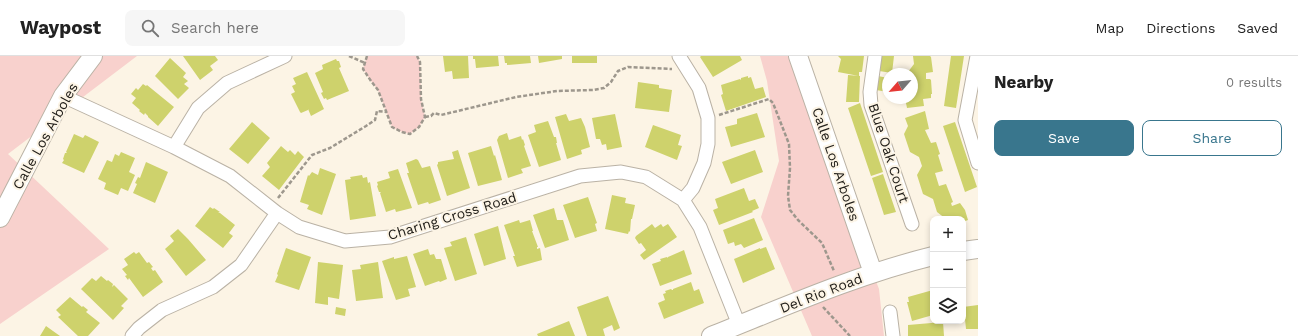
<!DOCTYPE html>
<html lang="en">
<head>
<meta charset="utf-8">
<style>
  body { margin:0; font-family:"Work Sans",sans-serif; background:#f6f6f6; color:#222 }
  .controls { position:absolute; right:12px; bottom:12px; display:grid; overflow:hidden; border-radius:8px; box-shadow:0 2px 6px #0003 }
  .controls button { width:36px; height:36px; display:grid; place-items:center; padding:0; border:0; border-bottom:1px solid #e0e0e0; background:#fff; color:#222; font:20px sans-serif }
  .compass { position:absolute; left:882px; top:12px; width:36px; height:36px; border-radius:50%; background:#fff; box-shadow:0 2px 6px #0003; rotate:242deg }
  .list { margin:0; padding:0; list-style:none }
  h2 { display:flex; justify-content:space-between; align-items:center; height:52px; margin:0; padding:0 16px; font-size:17px }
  h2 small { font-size:13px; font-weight:400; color:#767676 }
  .actions { display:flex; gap:8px; padding:12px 16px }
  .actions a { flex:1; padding:9px 0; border:1px solid #39768d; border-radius:8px; text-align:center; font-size:14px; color:#39768d }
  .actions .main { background:#39768d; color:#fff }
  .icon { flex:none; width:22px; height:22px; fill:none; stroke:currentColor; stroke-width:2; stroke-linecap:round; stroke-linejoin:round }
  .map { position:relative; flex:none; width:978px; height:280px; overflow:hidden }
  header { display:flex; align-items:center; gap:24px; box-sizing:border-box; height:56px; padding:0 20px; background:#fff; border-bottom:1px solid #e0e0e0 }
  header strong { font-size:19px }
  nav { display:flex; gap:22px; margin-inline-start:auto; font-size:14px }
  .search { width:280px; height:36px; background:#f6f6f6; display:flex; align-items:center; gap:10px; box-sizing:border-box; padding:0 14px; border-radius:8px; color:#767676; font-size:15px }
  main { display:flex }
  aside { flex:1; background:#fff }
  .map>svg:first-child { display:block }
  .green { fill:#f8d1cd }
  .building { fill:#ced26c }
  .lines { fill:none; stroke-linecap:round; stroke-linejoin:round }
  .street-casing { stroke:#bab2a5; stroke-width:15 }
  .secondary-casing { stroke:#bab2a5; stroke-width:20 }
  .path { stroke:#9d978d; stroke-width:2.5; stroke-dasharray:4 2; stroke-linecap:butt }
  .street { stroke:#fff; stroke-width:13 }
  .secondary { stroke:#fff; stroke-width:18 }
  .labels { text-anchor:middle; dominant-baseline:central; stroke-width:4; stroke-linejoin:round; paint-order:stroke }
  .street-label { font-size:14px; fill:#23201b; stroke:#fcf4e5 }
</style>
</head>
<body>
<header>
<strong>Waypost</strong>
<div class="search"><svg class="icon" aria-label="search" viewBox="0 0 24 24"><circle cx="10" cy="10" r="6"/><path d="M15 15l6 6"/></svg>Search here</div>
<nav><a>Map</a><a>Directions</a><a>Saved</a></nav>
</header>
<main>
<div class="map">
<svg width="978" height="280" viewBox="0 0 978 280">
  <rect width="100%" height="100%" fill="#fcf4e5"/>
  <path class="green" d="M0,0H137L8,98L109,193L0,268Z
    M367,0H417L420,6L421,43L425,61L419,71L410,78L402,76L392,71L378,34L371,25L363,13Z
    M760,0H791L879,233L884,280H812L761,161L779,105L767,25Z"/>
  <path class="building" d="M183,0H215L218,4L210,10L213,14L200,24Z
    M443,0H468L469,22L453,23L452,15L445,16Z
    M473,0H498L499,10L476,12L475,3H473Z
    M504,0H530L531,7L507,9V7H505Z
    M538,0H562V3L539,7Z
    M572,0H597V7H572Z
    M701,0H740L742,4L713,21L700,1Z
    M838,0H864L862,16H859V20L838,16L841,3Z
    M881,0H894L892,17L879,15Z
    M913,0H930L931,1L933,16L926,17V23H930L931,24L932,38H931V42L923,43L924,50L907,52L905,42H912V18H908V16L914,8Z
    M951,0H964L956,52L944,50Z
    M170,2L186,17L183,21L188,25L184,28L189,32L178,43L155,20Z
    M336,3L337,5H339L341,11L339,12L349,35L327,44L326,42L324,43L321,37L323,36L315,17L323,13L322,9Z
    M307,16L324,53L311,60L308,53V54L301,57L300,56L291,38L295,36L292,30L296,28L293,22Z
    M848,19L860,20L859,46H846Z
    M748,20V22L751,21L755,33L763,31L766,41L726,55L721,39L723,38L721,29L740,23L741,24V22Z
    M878,20L888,22V36L876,34Z
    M638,26L659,29V32L672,34L669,56L635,52Z
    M143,28L146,30L147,29L174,51L158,70L148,61V60L145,57L144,59L139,55L140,54L132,47L136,42L131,38L136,32L138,34Z
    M860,47L883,116L871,120L848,52Z
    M925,55L929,73L925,74L931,87L936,86L940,98L938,99L943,115L935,117L939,130L946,128L953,146L951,147L952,150L960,147L965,154L968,164L963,166V163H946L937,156L933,143L923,138L917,119L922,110L919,101L910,96L904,78L908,70L905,62Z
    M757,57L765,81L731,91L725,71L737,68V63Z
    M566,58L569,65L581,62L585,71L590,91L581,94L582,98L567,103L555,61Z
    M615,58L622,91L607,94L606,88L602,89L600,83H596L592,62Z
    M548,65L554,81H556L557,87H556L561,104L539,111L528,79L536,76L534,69Z
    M252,66L270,82L248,108L229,93Z
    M955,66L977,131L965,136L943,70Z
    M653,69L681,79L678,89L682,90L677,104L645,91Z
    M507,77L509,84L521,80L522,84L523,83L525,89L524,90L531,110L521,113L523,117L508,122L497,84L499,80Z
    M74,78L83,82L85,79L99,86L84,117L62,107L64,104L63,103L65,97H67L66,96Z
    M281,90L288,96L290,94L295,99L298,95L304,101L279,134L262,120L270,111L267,107Z
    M491,90L494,100L495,99L502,124L478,130L468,97Z
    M458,94L470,132L447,140L437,109L438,108V106L454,103L452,96Z
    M755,94L763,116L731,128L722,106Z
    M121,96L135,102L129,116L135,119L128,135L121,132L118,139L104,133L106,127L98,123L107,104L112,106L115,98L119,100Z
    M416,103L418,104L422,112L430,110L441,144L429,148L428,146L418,149L407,117H409L406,107Z
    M146,106L168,116L155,147L133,137L137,128L135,127L138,121L140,122Z
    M320,112L336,118L322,159L307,153L309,149L300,146L308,119L309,120L312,116L318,119Z
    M398,113L412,152L396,156L395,153L386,156L380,137L381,136H379L377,130L378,129L377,126L390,122L388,116Z
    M883,118L896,156L884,159L872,122Z
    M362,119L363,122L367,121L368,127L370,126L376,160L350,164L345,124L351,123L350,121Z
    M744,132L749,145L755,143L759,152L752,155L753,156L719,169L713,154L718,152L715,143Z
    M612,139L626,142L625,147L635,149L632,163H631L630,176L629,175L628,178L605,173Z
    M588,141L597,167L595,168L597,175L575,182L563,149Z
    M210,151L213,153L214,152L220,156L218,157H220L235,169L229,177L233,180L223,192L195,170Z
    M554,152L557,164H563L569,184L545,192L533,159Z
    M754,162L763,184L744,192L741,188L735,190L734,186L728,188L723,174Z
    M519,164L520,167L530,164L533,175H532L538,191H537V193L540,192L542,204L517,211L513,200H515L504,169Z
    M652,168L655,172L661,168L663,171L668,168L677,181L644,204L640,199L646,194L641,187L639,188L635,182L636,180Z
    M498,170L506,203L484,210L474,178Z
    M178,173L188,183L206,204L186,220L165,193L174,185L170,180Z
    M466,181L477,218L455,225L444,192L452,190L450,186Z
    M766,191L775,213L743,227L734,203L760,192V193Z
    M286,192L311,201L299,234L275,226L278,219L277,218Z
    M428,193L430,199L434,198L436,203H441L447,223L440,226L439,225L425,230L413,198Z
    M684,194L692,218L660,230L652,208L661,205L660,203L667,201L668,202V201Z
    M134,196L136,198L139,196L147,207L149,206L153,211L151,212L153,215L155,214L163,226L143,241L129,222L128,224L125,220L127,219L122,213L128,209L124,203Z
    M407,200L416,231L408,233L410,240L396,244L382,205L394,201V203Z
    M318,206L343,209L339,243L328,241V249L315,247Z
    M378,206L383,242L356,245L352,214L361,213L360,209Z
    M101,220L107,225L108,224L113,228L112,231L114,229L128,243L121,250L124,252L113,264L81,233L92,222L96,225Z
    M691,226L694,235L699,233L704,247L664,263L658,247L665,244L663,238L666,237L665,235L671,233L672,234H673V233Z
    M933,234V259L912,265L907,246H909L908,241Z
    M608,240L620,272L614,275L612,269L603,273L605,280H587L577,251Z
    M70,241L82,251L83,250L88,254L86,256L100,267L88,280H78L58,261L61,259L56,254Z
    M978,249V273H966L965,263L963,264V251Z
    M336,251L346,253L345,260L335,258Z
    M569,265L575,280H538L537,278Z
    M943,266L944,280H908V269Z
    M46,270L60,280H40Z"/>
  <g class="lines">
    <g class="street-casing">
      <path id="street" d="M679,0L699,32L708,62V88L704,107L693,132L683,144
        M875,0L870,36L871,49L912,168
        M977,0L965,64L978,107
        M63,40L174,91L230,120L277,157L299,171L345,185L390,181L580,120L621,116L646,121L683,144L700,171L739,269
        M174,91L198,52L227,27L285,0
        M890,256L893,280
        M132,280L139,272L162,254L213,231L241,209L277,157"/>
    </g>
    <g class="secondary-casing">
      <path id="secondary" d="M798,0L873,217
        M0,162L63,40L93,0
        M963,195L978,193
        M711,280C784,251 856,219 933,200"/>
    </g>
    <path class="path" d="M349,0L365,7
      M367,0L363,13L371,25L378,34L392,71L402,76L410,78L419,71L425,61L421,43L420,6L417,0
      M719,59L769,43L773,47L789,88L790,112L788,140L790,154L798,164L822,187L834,215
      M425,61L431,60L434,57L441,59L516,41L557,35L593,34L604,32L611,26L618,15L628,11L672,13
      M278,142L312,99L330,92L366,70L375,64L377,55L387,56
      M823,251L850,280"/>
    <use href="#street" class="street"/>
    <use href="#secondary" class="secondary"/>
  </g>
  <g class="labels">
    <g class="street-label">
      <text transform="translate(45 80) rotate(-61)">Calle Los Arboles</text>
      <text transform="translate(889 97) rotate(72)">Blue Oak Court</text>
      <text transform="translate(836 108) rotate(71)">Calle Los Arboles</text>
      <text transform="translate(452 160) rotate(-17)">Charing Cross Road</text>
      <text transform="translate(821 237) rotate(-21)">Del Rio Road</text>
    </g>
  </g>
</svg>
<div class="controls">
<button>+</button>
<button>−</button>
<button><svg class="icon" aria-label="layers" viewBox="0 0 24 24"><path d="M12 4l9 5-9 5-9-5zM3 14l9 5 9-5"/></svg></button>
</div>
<svg class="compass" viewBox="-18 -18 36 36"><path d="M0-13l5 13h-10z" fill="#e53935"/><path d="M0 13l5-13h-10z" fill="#767676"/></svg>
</div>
<aside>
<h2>Nearby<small>0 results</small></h2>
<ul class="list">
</ul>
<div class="actions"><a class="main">Save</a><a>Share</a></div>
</aside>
</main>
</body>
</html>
